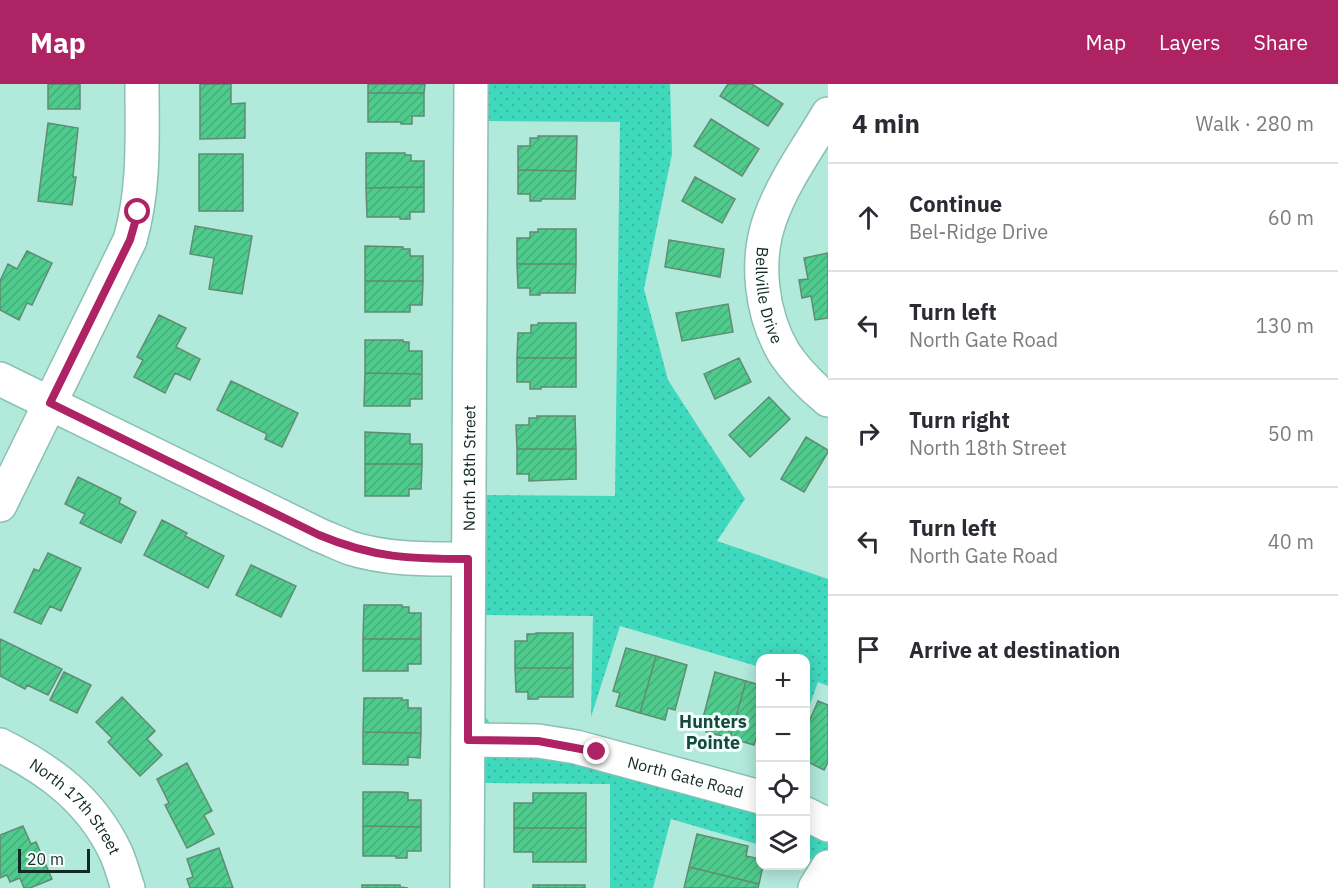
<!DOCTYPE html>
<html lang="en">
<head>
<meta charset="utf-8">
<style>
  body { margin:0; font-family:"IBM Plex Sans",sans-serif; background:#f2f2f3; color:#2b2b33 }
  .controls { position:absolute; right:18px; bottom:18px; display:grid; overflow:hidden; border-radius:12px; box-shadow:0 3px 15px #0003 }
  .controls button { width:54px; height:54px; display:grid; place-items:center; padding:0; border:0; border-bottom:2px solid #e1e1e2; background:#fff; color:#2b2b33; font:30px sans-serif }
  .scale { position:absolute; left:18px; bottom:15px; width:72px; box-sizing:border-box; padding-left:6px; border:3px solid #132924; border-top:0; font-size:16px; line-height:21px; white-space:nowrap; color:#132924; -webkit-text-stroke:4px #f4fffc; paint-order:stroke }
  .stop { position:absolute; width:18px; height:18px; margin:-14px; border:4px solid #ad2363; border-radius:50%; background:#fff }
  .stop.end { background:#ad2363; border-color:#fff; box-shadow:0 2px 6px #0008 }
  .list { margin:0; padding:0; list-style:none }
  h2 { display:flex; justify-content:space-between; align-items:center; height:78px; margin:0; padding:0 24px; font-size:26px }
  h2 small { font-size:20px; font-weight:400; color:#7c7c81 }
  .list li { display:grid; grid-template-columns:39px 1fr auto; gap:18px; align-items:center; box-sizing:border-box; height:108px; padding:0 24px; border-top:2px solid #e1e1e2 }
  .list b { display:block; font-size:22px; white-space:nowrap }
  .list p { margin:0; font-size:20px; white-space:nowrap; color:#7c7c81 }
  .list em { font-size:20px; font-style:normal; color:#7c7c81 }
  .icon { flex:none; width:33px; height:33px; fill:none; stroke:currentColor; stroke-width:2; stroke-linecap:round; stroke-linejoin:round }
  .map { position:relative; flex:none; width:828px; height:804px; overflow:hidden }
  header { display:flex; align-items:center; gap:36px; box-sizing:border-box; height:84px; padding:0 30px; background:#ad2363; color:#fff }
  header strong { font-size:28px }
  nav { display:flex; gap:33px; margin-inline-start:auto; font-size:21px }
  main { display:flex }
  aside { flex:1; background:#fff }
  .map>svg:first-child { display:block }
  .grass { fill:url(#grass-dots); fill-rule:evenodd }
  .building { fill:url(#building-hatch); stroke:#628b73; stroke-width:1.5 }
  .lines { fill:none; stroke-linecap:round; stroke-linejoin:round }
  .minor-casing { stroke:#8ac0b3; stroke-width:36 }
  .minor { stroke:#fff; stroke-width:33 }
  .route { stroke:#ad2363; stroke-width:8 }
  .labels { text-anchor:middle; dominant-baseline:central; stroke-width:6; stroke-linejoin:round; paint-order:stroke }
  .street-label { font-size:16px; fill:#132924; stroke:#f4fffc }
  .neighbourhood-label { font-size:18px; font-weight:bold; fill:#124a40; stroke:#f4fffc }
</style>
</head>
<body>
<header>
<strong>Map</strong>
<nav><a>Map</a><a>Layers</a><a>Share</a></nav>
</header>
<main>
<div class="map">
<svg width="828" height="804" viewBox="0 0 828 804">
  <defs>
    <pattern id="grass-dots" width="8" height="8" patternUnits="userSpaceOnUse" patternTransform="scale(1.5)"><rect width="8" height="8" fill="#3fd9be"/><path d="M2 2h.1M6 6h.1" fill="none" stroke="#36baa3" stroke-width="1.8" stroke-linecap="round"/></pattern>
    <pattern id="building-hatch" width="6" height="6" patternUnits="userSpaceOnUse" patternTransform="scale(1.5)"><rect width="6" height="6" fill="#4fcb8d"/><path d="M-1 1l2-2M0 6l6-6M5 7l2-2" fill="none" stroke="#44ae7a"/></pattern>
  </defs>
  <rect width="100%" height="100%" fill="#b1e9db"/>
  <path class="grass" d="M456,0H670L672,70L644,205L668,296L745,415L717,457L828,495V602L818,598L806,631V574H760V583L620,542L591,633L593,532L484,531V625L485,632L491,641L760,701V761L671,735L653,804H610V700L482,699ZM488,37L620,38L615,412L484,411Z
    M806,716L828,728V804L814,776L806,774Z"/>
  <path class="building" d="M48,0H80V25H48Z
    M200,0H231V20L245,19V54L200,55Z
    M368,0H425L424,9H368Z
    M728,0H752L783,20L768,42L720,12Z
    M368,9H424V32H412V40H401V38H368Z
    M711,35L759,65L742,92L694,62Z
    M48,39L78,44L73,93H76L72,121L38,117Z
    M538,52H577L576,87L518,86V62H530V54H538Z
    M366,69H405V71H411V77H424V103L366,104Z
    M199,70H243V127H199Z
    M518,86L576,87L575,115H541V117H530V110H518Z
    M695,93L735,115L722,139L682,117Z
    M424,103V128H410V135H400V133H367L366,104Z
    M195,142L252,152L242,210L209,205L214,174L190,170Z
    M538,145H576V180H517V154H530V148H538Z
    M669,156L724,165L720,193L665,183Z
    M365,162L403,163V165H410V172H423V197H365Z
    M27,167L52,179L32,221L27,219L19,236L0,226V197L8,180L17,185Z
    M828,169V234L815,236L811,212L802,214L799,196L808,195L804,174Z
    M517,180H576L575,209H540V211H530V204H518Z
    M365,197H423L422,221H410V228H365Z
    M728,220L733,248L682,257L676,229Z
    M159,231L186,244L176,263L200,275L190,296L175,289L165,309L134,293L143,276L137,273Z
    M538,239H576V274H517L518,249H531V241H538Z
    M365,256H403V258H409V267H422V290L365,289Z
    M517,274H576V303H541V305H530V298H517Z
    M739,274L751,298L715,315L704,290Z
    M365,289L422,290V315H410V322H364Z
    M231,297L298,329L282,363L265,355L267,350L217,326Z
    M769,313L790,335L750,373L729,351Z
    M537,332H575L576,365H517L516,341H529V334H537Z
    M365,348L410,350V360H422V380H365Z
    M806,353L828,366V368L804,408L781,395Z
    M517,365H576V395L529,397V390H517Z
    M365,380H422L421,405H409V412H365Z
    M78,393L121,414L119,419L136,428L121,459L80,439L85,430L65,420Z
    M162,436L187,449L185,452L224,472L208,504L144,471Z
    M48,469L81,484L61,527L50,522L41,540L14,528L34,485L39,487Z
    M251,481L296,502L281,533L236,511Z
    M364,521H402V523H409V529H421V555H363Z
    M536,549H573V584H515V557H527V550H536Z
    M0,555L62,585L48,611L27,601L25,605L0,592Z
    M363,555H421V580H408V587H363Z
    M626,564L656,572L640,629L616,622L620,609L613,607Z
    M656,572L687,581L675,626L668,624L665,636L640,629Z
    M515,584H573V613H538V615H528V608H516Z
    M64,588L91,601L77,629L50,616Z
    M715,588L746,597L730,654L706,648L710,636L703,634Z
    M746,597L760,601V649L758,648L754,661L730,654Z
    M122,613L155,647L147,655L162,671L140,692L108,658L112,654L96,638Z
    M364,614H402V616H408V624H421V649L363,648Z
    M818,617L828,621V678L824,686L806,677V645Z
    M363,648L421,649L420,674L408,673V681L363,680Z
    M187,679L212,727L204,731L214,750L187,764L165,721L169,719L157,695Z
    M363,708H401L408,709V716H421V743L363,742Z
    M533,709H586V744H514V719H533Z
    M23,742L31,760L36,758L52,795L30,804H24L20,794L10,798L7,791L0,794V751Z
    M363,742L421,743V767H407V774H396V772H363Z
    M514,744H586V778H533V768H514Z
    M697,750L748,762L746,772L760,775V782H763L759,800L689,783Z
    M219,764L233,804H190L187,795L193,793L187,775Z
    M689,783L759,800L758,804H684Z
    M362,801H400V803L408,804H362Z
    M533,801H585V804H533Z"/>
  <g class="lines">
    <g class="minor-casing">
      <g id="minor">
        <path id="s1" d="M828,30C808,64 783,98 770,135C755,177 761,230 784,269C796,287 811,302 828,316"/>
        <path d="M0,295L319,451C329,455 340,460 350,464C388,476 428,475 468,475"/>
        <path d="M0,421L130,156C145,103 142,54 142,0"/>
        <path id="s2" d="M468,656L538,657L576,663L760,713"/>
        <path id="s3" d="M0,661C50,686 91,716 116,769C121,780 124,793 128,804"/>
        <path d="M806,730L828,741"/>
        <path id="s4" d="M467,804L471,0"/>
        <path d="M815,804L828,783"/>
      </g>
    </g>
    <use href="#minor" class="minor"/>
  </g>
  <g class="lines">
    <path class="route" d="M138,128L130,156L50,319L319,451C374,474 410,475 468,475V656L538,657L597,668"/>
  </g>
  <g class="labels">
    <g class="street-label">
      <text stroke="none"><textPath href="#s1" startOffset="198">Bellville Drive</textPath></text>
      <text stroke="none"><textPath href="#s4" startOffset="420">North 18th Street</textPath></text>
      <text stroke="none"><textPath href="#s2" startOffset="222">North Gate Road</textPath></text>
      <text stroke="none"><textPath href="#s3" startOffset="99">North 17th Street</textPath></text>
    </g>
    <g class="neighbourhood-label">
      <text x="713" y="637">Hunters<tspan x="713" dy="21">Pointe</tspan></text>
    </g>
  </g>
</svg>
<div class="controls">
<button>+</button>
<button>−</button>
<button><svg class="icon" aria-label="locate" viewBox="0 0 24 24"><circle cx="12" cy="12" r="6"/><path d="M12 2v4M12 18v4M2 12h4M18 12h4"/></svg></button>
<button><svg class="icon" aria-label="layers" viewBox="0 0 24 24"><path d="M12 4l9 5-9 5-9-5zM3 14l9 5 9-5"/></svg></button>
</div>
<div class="scale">20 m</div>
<div class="stop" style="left:138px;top:128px"></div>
<div class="stop end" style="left:597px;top:668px"></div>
</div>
<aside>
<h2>4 min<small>Walk · 280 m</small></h2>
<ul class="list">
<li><svg class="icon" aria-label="ahead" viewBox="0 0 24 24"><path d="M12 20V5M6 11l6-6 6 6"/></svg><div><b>Continue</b><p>Bel-Ridge Drive</p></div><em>60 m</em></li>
<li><svg class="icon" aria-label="left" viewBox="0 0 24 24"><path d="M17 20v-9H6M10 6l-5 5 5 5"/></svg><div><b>Turn left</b><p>North Gate Road</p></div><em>130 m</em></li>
<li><svg class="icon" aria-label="right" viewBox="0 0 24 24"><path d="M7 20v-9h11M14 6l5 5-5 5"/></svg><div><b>Turn right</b><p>North 18th Street</p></div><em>50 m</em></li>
<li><svg class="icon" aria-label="left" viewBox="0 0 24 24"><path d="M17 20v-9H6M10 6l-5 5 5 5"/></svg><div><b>Turn left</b><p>North Gate Road</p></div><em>40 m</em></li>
<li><svg class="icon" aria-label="arrive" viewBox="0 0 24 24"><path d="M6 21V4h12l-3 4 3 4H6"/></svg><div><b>Arrive at destination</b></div></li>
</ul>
</aside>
</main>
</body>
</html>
